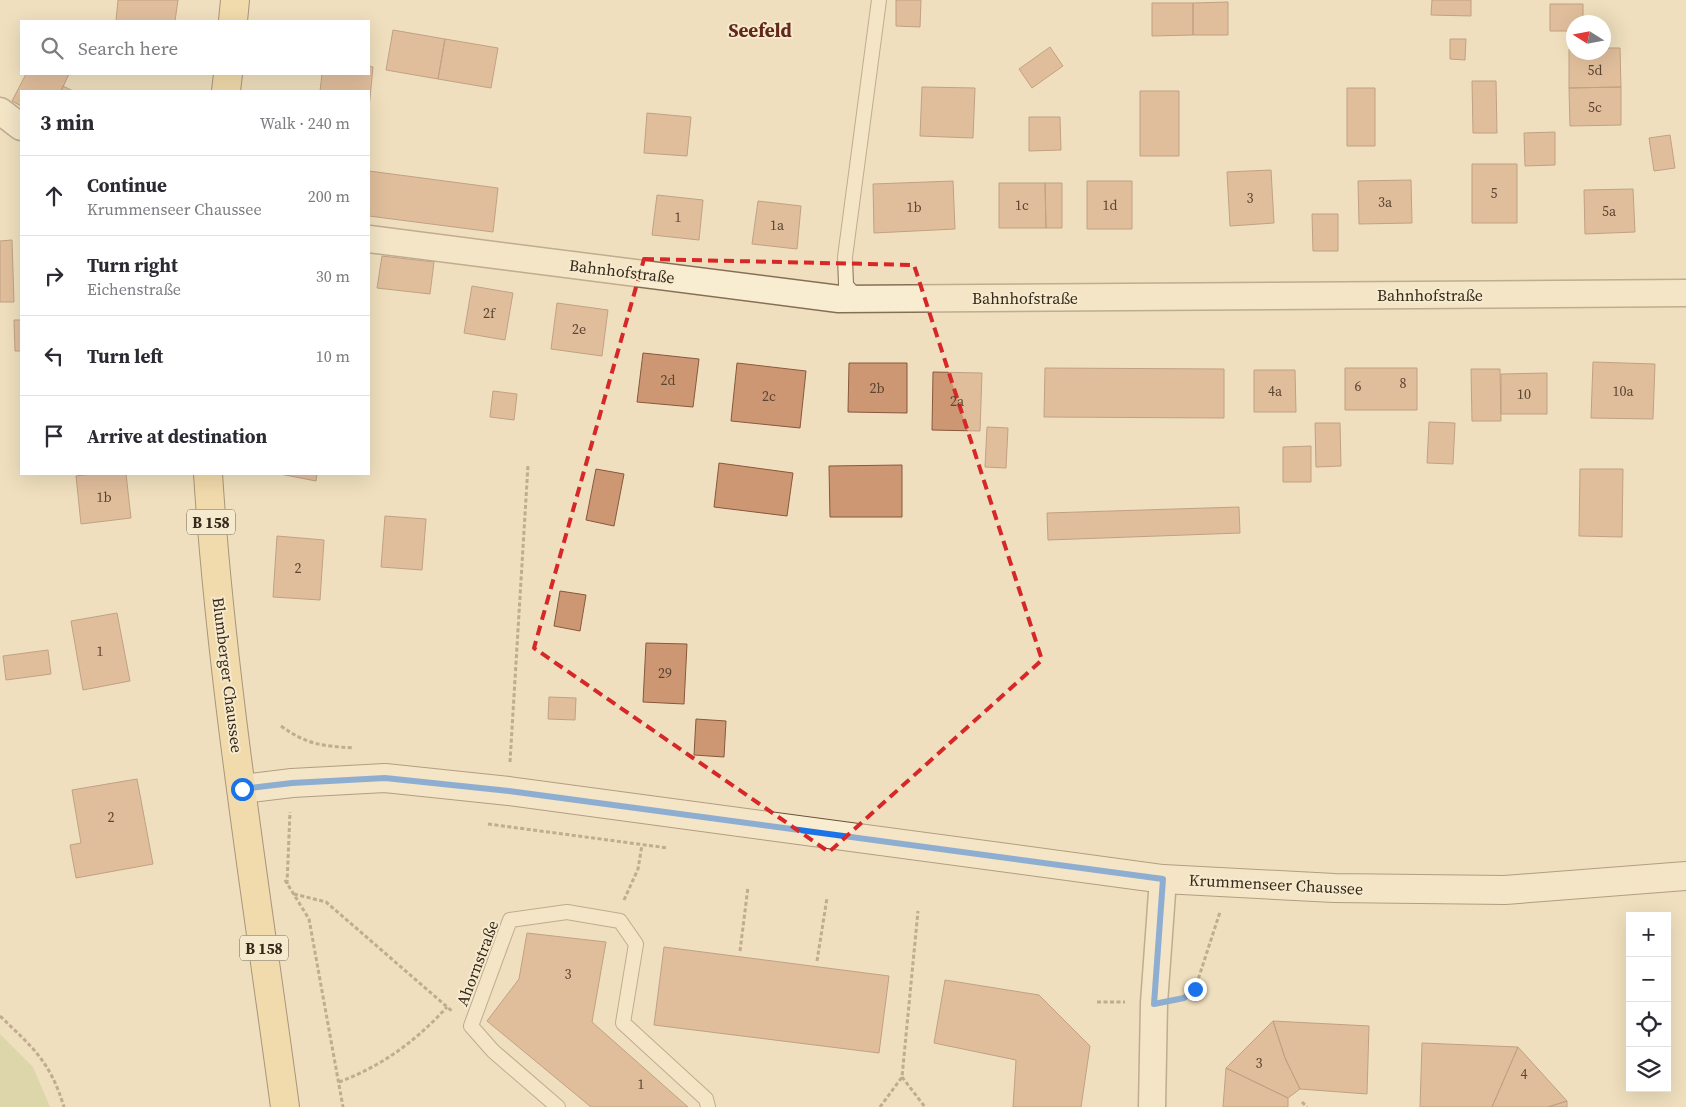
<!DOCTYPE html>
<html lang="en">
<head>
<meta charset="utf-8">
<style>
  body { margin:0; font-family:"Source Serif 4",serif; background:#f2f2f3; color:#2b2b33 }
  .controls { position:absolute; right:15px; bottom:15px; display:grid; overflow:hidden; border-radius:0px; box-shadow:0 5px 20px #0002 }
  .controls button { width:45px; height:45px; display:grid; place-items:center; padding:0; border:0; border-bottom:1px solid #e1e1e2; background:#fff; color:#2b2b33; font:25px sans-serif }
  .compass { position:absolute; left:1566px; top:15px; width:45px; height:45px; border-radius:50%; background:#fff; box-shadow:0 5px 20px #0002; rotate:281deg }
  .stop { position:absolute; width:15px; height:15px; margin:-11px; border:4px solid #1a73e8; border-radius:50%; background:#fff }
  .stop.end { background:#1a73e8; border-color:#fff; box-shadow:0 1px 5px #0008 }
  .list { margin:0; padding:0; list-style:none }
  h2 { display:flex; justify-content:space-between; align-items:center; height:65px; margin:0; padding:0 20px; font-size:21px }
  h2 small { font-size:16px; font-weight:400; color:#7c7c81 }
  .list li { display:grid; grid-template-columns:32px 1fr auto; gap:15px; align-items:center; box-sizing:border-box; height:80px; padding:0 20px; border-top:1px solid #e1e1e2 }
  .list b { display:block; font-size:19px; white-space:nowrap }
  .list p { margin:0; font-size:16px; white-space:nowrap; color:#7c7c81 }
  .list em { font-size:16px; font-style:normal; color:#7c7c81 }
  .icon { flex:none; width:28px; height:28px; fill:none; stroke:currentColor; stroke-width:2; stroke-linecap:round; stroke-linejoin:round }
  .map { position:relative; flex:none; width:1686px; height:1107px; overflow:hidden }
  .search { position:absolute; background:#fff; box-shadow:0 5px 20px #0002; left:20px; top:20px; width:350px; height:55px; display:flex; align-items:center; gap:12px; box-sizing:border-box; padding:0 18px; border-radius:0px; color:#7c7c81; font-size:19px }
  .panel { position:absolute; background:#fff; box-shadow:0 5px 20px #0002; left:20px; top:90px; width:350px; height:385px; border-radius:0px }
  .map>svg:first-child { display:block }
  .green { fill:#c7cd92 }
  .building { fill:#ce9773; stroke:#87583c }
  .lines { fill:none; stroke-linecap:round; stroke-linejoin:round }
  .service-casing { stroke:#876f56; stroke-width:16 }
  .minor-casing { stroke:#876f56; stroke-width:29 }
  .secondary-casing { stroke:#69503a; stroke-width:30 }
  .primary-casing { stroke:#543e2b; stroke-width:30 }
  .path { stroke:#876f56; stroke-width:3; stroke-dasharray:4 2.5; stroke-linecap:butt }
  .service { stroke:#f9edd1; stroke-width:14 }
  .minor { stroke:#f9edd1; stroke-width:26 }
  .secondary { stroke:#f9edd1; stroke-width:28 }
  .primary { stroke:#f4d494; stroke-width:28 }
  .route { stroke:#1a73e8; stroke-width:6 }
  .marked { fill:none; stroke:#d62828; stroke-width:4; stroke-dasharray:10 6; stroke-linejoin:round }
  .labels { text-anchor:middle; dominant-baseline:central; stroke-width:4; stroke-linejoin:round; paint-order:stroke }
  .number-label { font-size:14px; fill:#5c4431 }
  .shield { fill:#f6eace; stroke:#706251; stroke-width:1 }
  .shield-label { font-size:15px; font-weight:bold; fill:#36281b }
  .street-label { font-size:16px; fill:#36281b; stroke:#f6eace }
  .quarter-label { font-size:19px; font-weight:bold; fill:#64281a; stroke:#f6eace }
</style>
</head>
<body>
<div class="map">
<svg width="1686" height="1107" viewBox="0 0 1686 1107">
  <rect width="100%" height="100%" fill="#efdfbe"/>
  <path class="green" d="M0,1034L33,1067L50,1107H0Z"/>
  <path class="building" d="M118,0H178L175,21H116Z
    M896,0H921L920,27L896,26Z
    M1432,0H1471V16L1431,15Z
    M1228,2V35H1193V3Z
    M1152,3H1193V35L1152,36Z
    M1550,4H1583V22H1574V31H1550Z
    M393,30L445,39L438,79L386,70Z
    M445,39L498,48L491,88L438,79Z
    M1450,39H1466L1465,60L1450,59Z
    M1050,47L1063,66L1032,88L1019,69Z
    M1604,48H1620L1621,87L1569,88V49H1574V52H1604Z
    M369,66L373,67L369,109V91H320L322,74H369Z
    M26,74H69L61,91H21V106L12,101Z
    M1472,81H1496L1497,133H1473Z
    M63,86L73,91H61Z
    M922,87L975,88L973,138L920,136Z
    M1621,87V125L1570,126L1569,88Z
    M1347,88H1375V146H1347Z
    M1140,91H1179V156H1140Z
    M647,113L691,117L687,156L644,153Z
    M1029,117H1060L1061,150L1029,151Z
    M1555,132V165L1525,166L1524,133Z
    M1670,135L1675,168L1654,171L1649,138Z
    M1472,164H1517V223H1472Z
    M1271,170L1274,223L1230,226L1227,172Z
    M369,171L498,188L493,232L369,216Z
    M1411,180L1412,223L1359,224L1358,181Z
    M953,181L955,229L874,233L873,184Z
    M1087,181H1132V229H1087Z
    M999,183H1045L1046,228H999Z
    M1045,183H1062V228H1046Z
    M1633,189L1635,232L1585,234L1584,190Z
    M657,195L703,200L699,240L652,235Z
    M758,201L801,206L797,249L752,244Z
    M1312,214H1338V251H1313Z
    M12,240L14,302H0V241Z
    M382,256L434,262L430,294L377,288Z
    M472,286L513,293L505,340L464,333Z
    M557,303L608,310L602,356L551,349Z
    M14,320H21V351H15Z
    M643,353L699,359L693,407L637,402Z
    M1593,362L1655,364L1653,419L1591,418Z
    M737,363L806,371L800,428L731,421Z
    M849,363H907V413L848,412Z
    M1045,368L1224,369V418L1044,417Z
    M1345,368H1417V410H1345Z
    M1471,369H1500L1501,421H1472Z
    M1254,370H1295L1296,412H1254Z
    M933,372L982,373L980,431L932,430Z
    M1547,373V414H1501V374Z
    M493,391L517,394L514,420L490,417Z
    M1429,422L1455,423L1453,464L1427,463Z
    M1315,423H1340L1341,466L1316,467Z
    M987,427L1008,428L1006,468L985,467Z
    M1311,446V482H1283V447Z
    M719,463L793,473L787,516L714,507Z
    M902,465V517H830L829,466Z
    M596,469L624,474L614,526L586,520Z
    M1580,469H1623L1622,537L1579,536Z
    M92,474H126L131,518L81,524L76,476Z
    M280,474H317L316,481Z
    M1239,507L1240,533L1048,540L1047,513Z
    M385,516L426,519L422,570L381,567Z
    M277,536L324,540L320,600L273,597Z
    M560,591L586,595L580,631L554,626Z
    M117,613L130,681L83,690L71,621Z
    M646,643L687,644L684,704L643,702Z
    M48,650L51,674L6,680L3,656Z
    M549,697L576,698L575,720L548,719Z
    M696,719L726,721L724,757L694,755Z
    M137,779L153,864L76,878L70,845L81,843L72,790Z
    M527,933L606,942L592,1022L688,1107H591L487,1021L519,979Z
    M664,947L889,976L879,1053L654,1025Z
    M945,980L1039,995L1090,1046L1081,1107H1013L1016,1060L934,1043Z
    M1273,1021L1285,1058L1300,1089L1288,1098L1226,1068Z
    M1273,1021L1369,1026L1367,1094L1300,1089L1285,1058Z
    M1422,1043L1518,1047L1492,1107H1420Z
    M1518,1047L1567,1101L1548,1107H1492Z
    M1226,1068L1288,1098V1107H1223Z
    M1567,1101V1107H1548Z"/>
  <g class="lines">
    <g class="service-casing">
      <path id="service" d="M858,299L846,285L845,257L879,0
        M558,1107L493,1051L471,1026L510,920L567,912L620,921L636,944L623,1023L706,1099L708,1107"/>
    </g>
    <g class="minor-casing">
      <path id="minor" d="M0,111L21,127
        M369,239L839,299L1686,293
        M1152,1107L1154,1003L1163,879"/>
    </g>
    <g class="secondary-casing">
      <path id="secondary" d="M242,789L292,783L385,778L509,791L1163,879L1334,888L1505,890L1686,876"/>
    </g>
    <g class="primary-casing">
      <path id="primary" d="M233,21L235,0
        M226,91L228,74
        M208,474C222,686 257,897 285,1107"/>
    </g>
    <path class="path" d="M281,726C307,745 323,746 354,748
      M510,762L528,465
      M488,824L668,848
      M285,880L309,919L343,1107
      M287,884L290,812
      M294,894L326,902L453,1012
      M624,900L638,869L642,845
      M740,951L748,887
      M817,961L827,898
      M1183,998L1195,989L1220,912
      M1097,1002H1125
      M0,1016C33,1048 50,1061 64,1107
      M902,1077L925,1107
      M339,1082C382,1066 416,1041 447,1007
      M1302,1102L1307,1107
      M880,1107L902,1077L918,911"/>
    <use href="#service" class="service"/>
    <use href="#minor" class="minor"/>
    <use href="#secondary" class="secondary"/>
    <use href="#primary" class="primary"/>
  </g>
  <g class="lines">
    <path class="route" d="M242,789L292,783L385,778L509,791L1163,879L1154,1004L1184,998L1195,989"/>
  </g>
  <path d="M0 0H1686V1107H0ZM644,259L914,265L1042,660L829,852L534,648Z" fill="#efdfbe" fill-opacity=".55" fill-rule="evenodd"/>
  <path class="marked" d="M644,259L914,265L1042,660L829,852L534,648Z"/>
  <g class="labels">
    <g class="number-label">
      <text x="1595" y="70">5d</text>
      <text x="1595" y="107">5c</text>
      <text x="1494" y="193">5</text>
      <text x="1250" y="198">3</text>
      <text x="1385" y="202">3a</text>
      <text x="1022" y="205">1c</text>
      <text x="1110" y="205">1d</text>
      <text x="914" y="207">1b</text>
      <text x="1609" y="211">5a</text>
      <text x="678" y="217">1</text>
      <text x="777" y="225">1a</text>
      <text x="489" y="313">2f</text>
      <text x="579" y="329">2e</text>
      <text x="668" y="380">2d</text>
      <text x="1403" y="383">8</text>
      <text x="1358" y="386">6</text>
      <text x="877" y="388">2b</text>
      <text x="1275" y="391">4a</text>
      <text x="1623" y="391">10a</text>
      <text x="1524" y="394">10</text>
      <text x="769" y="396">2c</text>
      <text x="957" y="401">2a</text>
      <text x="104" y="497">1b</text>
      <text x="298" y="568">2</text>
      <text x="100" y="651">1</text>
      <text x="665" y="673">29</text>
      <text x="111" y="817">2</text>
      <text x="568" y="974">3</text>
      <text x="1259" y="1063">3</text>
      <text x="1524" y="1074">4</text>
      <text x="641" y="1084">1</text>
    </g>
    <g class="shield">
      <rect x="187" y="509.5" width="48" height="25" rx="4"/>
      <rect x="240" y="935.5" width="48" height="25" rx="4"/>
    </g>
    <g class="shield-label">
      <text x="211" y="522">B 158</text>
      <text x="264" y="948">B 158</text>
    </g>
    <g class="street-label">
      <text transform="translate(622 271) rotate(7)">Bahnhofstraße</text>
      <text x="1430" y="295">Bahnhofstraße</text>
      <text x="1025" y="298">Bahnhofstraße</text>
      <text transform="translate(228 675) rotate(83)">Blumberger Chaussee</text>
      <text transform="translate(1276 884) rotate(3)">Krummenseer Chaussee</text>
      <text transform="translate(477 963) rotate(-69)">Ahornstraße</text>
    </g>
    <g class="quarter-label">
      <text x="760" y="30">Seefeld</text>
    </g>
  </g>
</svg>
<div class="controls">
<button>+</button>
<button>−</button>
<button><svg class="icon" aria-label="locate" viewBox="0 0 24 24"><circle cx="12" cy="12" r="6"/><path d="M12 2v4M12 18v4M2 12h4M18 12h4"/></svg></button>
<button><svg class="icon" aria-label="layers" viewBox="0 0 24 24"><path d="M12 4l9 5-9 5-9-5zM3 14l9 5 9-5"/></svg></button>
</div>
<svg class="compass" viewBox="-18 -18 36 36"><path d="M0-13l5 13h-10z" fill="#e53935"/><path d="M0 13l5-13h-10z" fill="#7c7c81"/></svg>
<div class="stop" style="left:242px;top:789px"></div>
<div class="stop end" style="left:1195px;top:989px"></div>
<div class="search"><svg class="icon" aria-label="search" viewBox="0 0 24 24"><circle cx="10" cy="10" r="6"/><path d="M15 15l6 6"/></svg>Search here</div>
<section class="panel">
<h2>3 min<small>Walk · 240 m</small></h2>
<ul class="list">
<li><svg class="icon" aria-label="ahead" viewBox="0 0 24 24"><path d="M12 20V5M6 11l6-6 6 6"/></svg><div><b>Continue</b><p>Krummenseer Chaussee</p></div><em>200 m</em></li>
<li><svg class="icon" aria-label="right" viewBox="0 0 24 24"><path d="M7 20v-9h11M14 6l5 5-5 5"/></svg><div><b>Turn right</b><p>Eichenstraße</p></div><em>30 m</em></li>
<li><svg class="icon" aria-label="left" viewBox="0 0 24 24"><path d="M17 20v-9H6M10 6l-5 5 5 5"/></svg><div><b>Turn left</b></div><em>10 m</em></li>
<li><svg class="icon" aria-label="arrive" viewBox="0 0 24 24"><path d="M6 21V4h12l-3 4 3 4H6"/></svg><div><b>Arrive at destination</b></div></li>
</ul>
</section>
</div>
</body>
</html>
